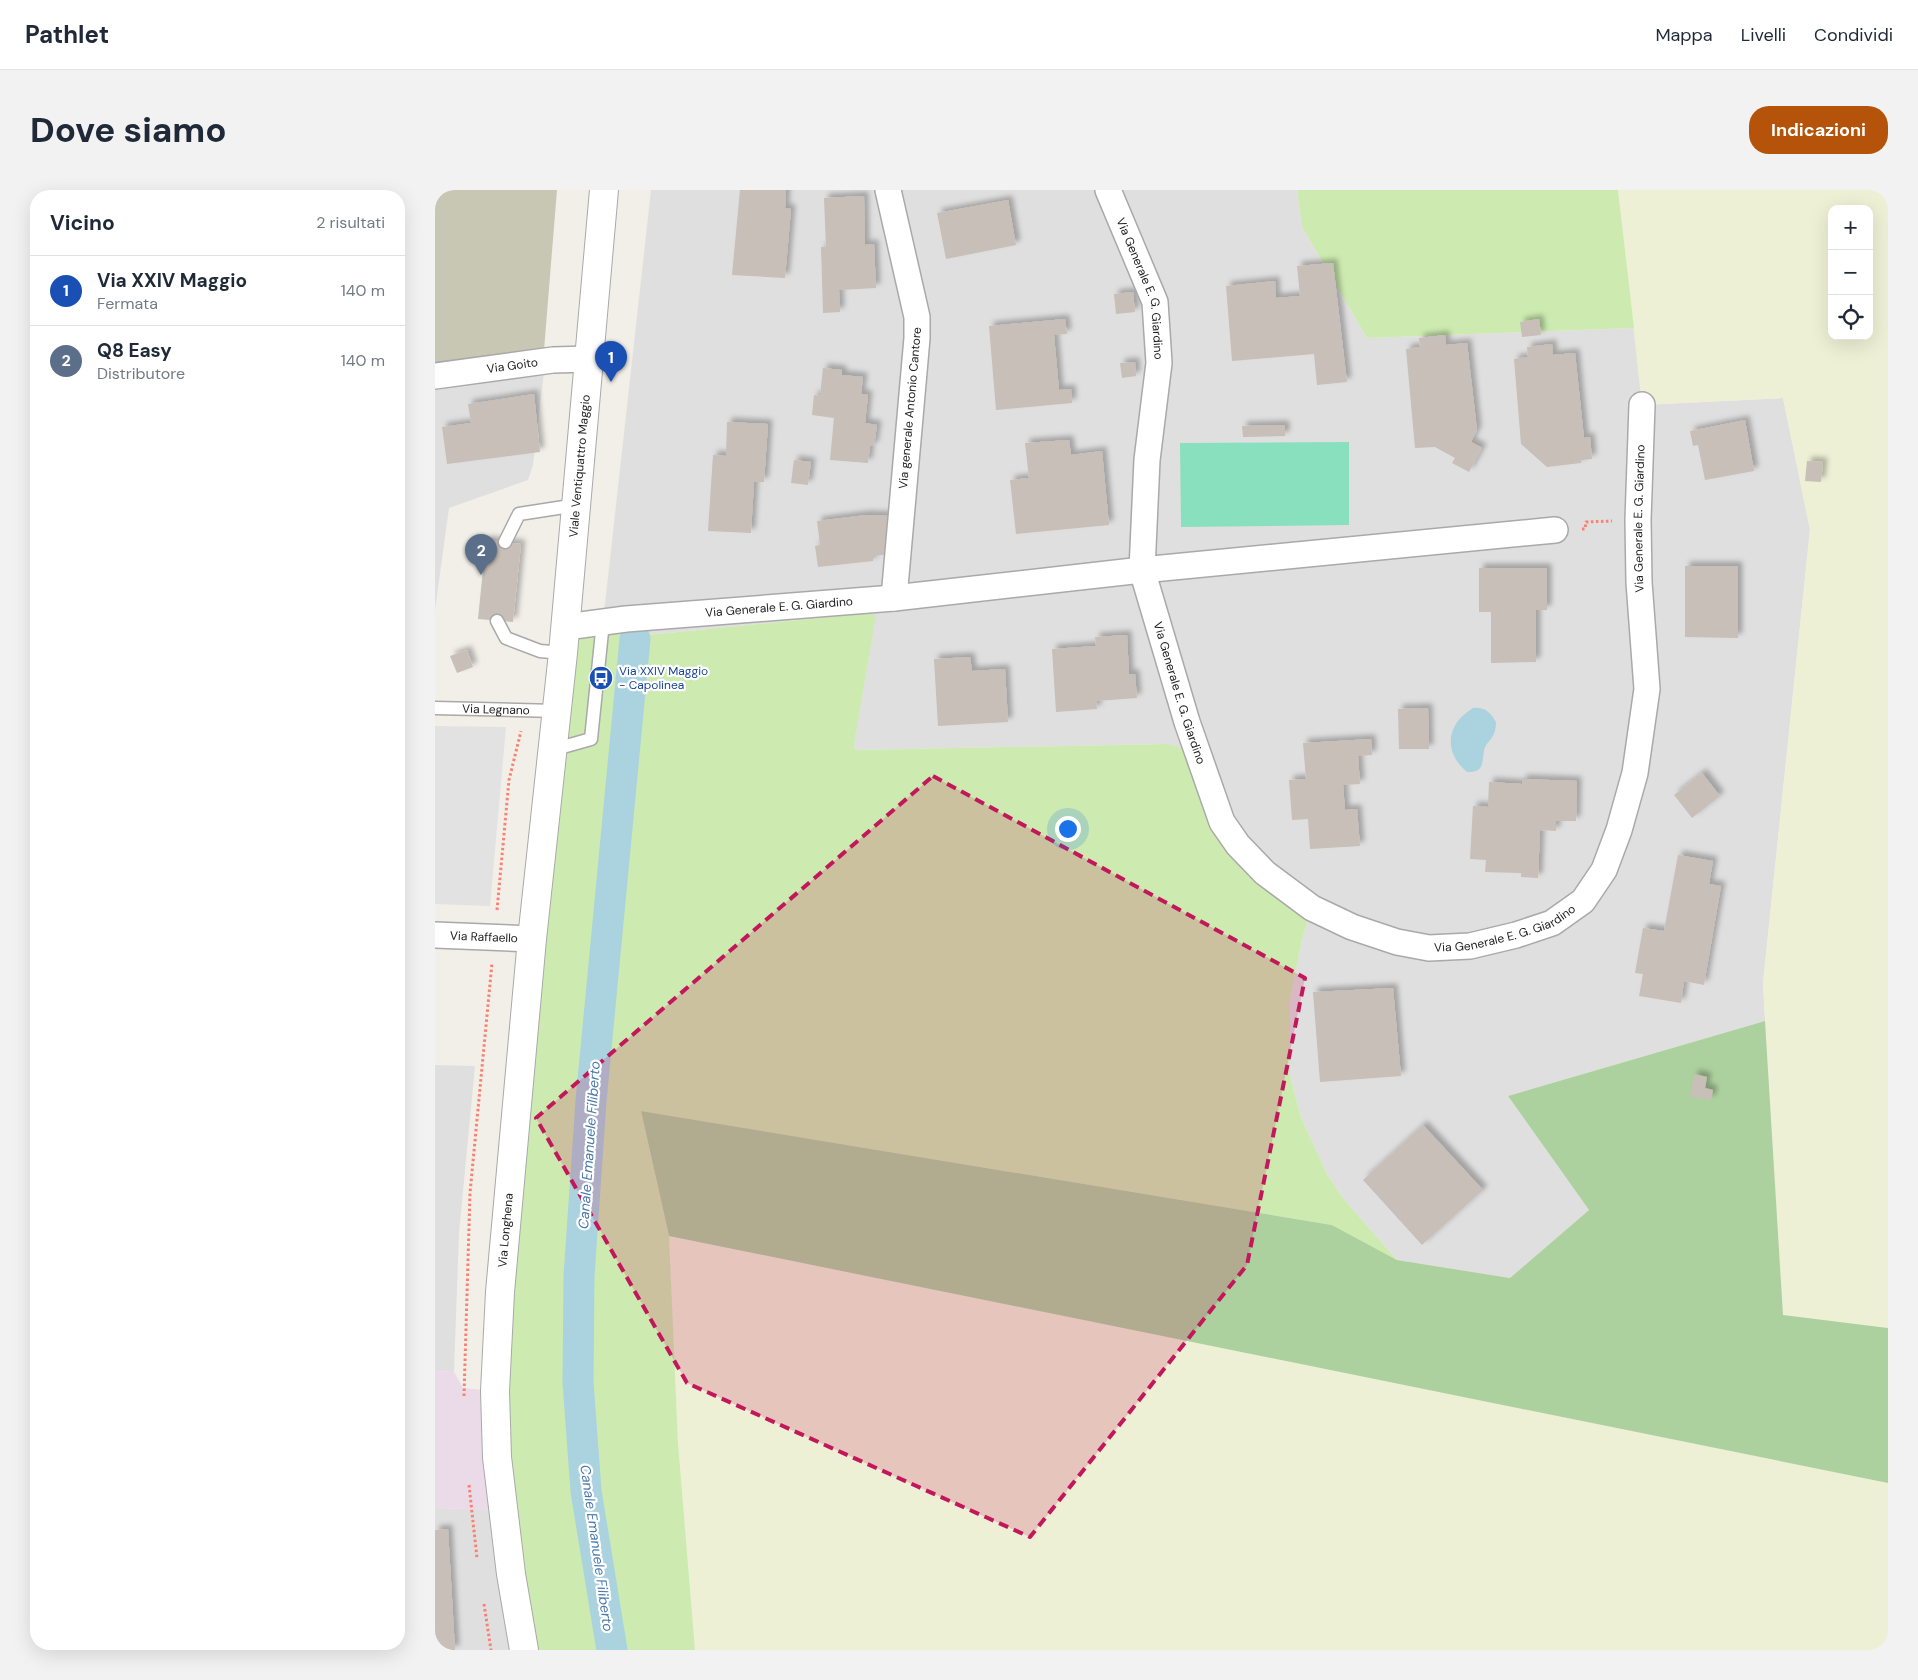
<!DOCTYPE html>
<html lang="it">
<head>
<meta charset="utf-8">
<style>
  body { margin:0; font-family:"DM Sans",sans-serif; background:#f2f2f3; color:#1f2937 }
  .controls { position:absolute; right:15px; top:15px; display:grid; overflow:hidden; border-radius:10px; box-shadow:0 5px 20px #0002 }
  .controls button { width:45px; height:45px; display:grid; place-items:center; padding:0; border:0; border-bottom:1px solid #e0e1e3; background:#fff; color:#1f2937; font:25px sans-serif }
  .you { position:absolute; left:632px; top:638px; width:18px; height:18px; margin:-12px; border:4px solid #fff; border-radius:50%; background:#1a73e8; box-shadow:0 0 0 8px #1a73e833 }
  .badge { display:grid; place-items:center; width:32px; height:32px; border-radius:50%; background:#b45309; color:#fff; font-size:16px; font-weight:700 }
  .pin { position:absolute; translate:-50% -41px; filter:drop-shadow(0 1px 2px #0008) }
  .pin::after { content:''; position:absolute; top:26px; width:18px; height:15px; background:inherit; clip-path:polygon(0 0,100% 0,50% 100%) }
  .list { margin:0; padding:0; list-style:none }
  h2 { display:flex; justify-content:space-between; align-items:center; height:65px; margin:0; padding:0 20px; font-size:21px }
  h2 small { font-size:16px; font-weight:400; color:#747a83 }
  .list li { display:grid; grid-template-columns:32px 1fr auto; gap:15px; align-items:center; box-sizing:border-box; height:70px; padding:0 20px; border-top:1px solid #e0e1e3 }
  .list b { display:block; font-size:19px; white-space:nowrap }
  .list p { margin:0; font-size:16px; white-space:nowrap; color:#747a83 }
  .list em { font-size:16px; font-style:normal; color:#747a83 }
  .icon { flex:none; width:28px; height:28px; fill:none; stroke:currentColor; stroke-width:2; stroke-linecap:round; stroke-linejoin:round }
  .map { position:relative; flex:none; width:1453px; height:1460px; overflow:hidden; border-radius:20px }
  header { display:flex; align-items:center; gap:30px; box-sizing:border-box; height:70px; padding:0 25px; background:#fff; border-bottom:1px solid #e0e1e3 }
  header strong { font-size:24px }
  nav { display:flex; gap:28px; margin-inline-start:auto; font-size:18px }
  .intro { display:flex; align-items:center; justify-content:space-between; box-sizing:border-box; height:120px; padding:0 30px }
  h1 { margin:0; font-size:35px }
  .button { padding:12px 22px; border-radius:20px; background:#b45309; color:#fff; font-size:18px; font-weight:700 }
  main { display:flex; gap:30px; padding:0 30px }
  aside { flex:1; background:#fff; border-radius:20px; box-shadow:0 5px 20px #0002 }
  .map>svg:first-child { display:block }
  .residential { fill:#e0dfdf }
  .industrial { fill:#ebdbe8 }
  .construction { fill:#c7c7b4 }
  .farmland { fill:#eef0d5; fill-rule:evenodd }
  .grass { fill:#cdebb0 }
  .forest { fill:#add19e }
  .pitch { fill:#88e0be }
  .parking { fill:#e2e2e2 }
  .water { fill:#aad3df }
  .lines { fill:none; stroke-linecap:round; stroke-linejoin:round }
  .canal { stroke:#aad3df; stroke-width:31 }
  .building { fill:#c7bfb8; filter:url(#shadow) }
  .service-casing { stroke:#a9a9a9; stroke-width:15 }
  .minor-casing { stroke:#a9a9a9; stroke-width:28 }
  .tertiary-casing { stroke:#a9a9a9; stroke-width:30 }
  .path { stroke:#fa8072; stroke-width:3; stroke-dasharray:2.5 2.5; stroke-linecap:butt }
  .service { stroke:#fff; stroke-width:12 }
  .minor { stroke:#fff; stroke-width:25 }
  .tertiary { stroke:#fff; stroke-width:28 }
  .marked { fill:#c2185b; fill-opacity:0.2; stroke:#c2185b; stroke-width:4; stroke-dasharray:10 6; stroke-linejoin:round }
  .labels { text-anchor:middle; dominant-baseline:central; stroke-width:4.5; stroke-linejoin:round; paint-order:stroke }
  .street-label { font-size:12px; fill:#222; stroke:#fff }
  .transit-label { font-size:12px; fill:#164399; stroke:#fff; text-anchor:start }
  .water-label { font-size:14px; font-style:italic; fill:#4a7aab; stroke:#fff }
</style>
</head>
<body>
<header>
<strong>Pathlet</strong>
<nav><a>Mappa</a><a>Livelli</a><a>Condividi</a></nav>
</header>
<div class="intro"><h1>Dove siamo</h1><a class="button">Indicazioni</a></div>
<main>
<aside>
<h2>Vicino<small>2 risultati</small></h2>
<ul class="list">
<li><span class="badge" style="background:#1a4fb4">1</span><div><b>Via XXIV Maggio</b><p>Fermata</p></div><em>140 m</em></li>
<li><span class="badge" style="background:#5c6f8a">2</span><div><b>Q8 Easy</b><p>Distributore</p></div><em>140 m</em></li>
</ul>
</aside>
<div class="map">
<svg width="1453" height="1460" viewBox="0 0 1453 1460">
  <defs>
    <filter id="shadow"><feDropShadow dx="4.5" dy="-4.5" stdDeviation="2.5" flood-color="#0004"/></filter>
  </defs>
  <rect width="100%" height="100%" fill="#f2efe9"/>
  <path class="residential" d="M216,0H862L867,37L932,148L1199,138L1207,215L1348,208L1375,339L1328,793L1330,831L1073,906L1154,1020L1075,1088L962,1070L907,1007L892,984L866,927L855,886V809L867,750L877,718L830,683L732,554L420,560L419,555L440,425L434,423L213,445L191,429L168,432Z
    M109,182L98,275L93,290L14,318L0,420V197Z
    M0,875L40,876L24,1043L19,1182L0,1181Z
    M0,1318L68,1320L89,1460H0Z"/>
  <path class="industrial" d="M0,1181L19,1182L28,1198L60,1201L68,1320L0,1318Z"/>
  <path class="construction" d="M0,0H122L109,160L0,174Z"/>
  <path class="farmland" d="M1183,0H1453V1138L1348,1126L1328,793L1375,340L1348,208L1207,215ZM1397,19H1434V146H1397Z
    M234,1046L1453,1293V1460H260L243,1253Z"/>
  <path class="grass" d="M862,0H1183L1199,138L932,148L867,37Z
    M434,423L441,425L419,555L420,560L732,554L763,562L787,632L877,718L867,750L855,809V886L866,927L892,984L907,1007L962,1070L897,1035L206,921L234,1046L243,1253L260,1460H89L62,1267L131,437L191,429L213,445Z"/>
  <path class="forest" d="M1330,831L1348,1125L1453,1138V1293L234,1046L206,921L897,1035L962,1070L1075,1088L1154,1020L1073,906Z"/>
  <path class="pitch" d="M914,252V335L746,337L745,253Z"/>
  <path class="parking" d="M0,536L71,537L55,716L0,714Z"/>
  <path class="water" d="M1038,518C1050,517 1055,522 1061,532C1061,550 1051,550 1049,561C1047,573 1049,583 1032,582C1008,562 1011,534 1038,518Z"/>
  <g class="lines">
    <path class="canal" d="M177,1460L151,1301L143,1192L144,1086L156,911L200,449"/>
  </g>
  <path class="building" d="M305,0H351L350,18L356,19L350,88L297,85Z
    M429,6L430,55L439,54L441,98L404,100L405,122L388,123L386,57H391L389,8Z
    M573,10L581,55L511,69L502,23Z
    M898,73L912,192L882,195L879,164L797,171L791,96L840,91L841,108L865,106L862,76Z
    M698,102L700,122L681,124L679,104Z
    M630,129L632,144L619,145L624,200L636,199L637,213L561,220L554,136Z
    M1104,129L1106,145L1087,147L1085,132Z
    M1010,145L1011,155L1032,153L1042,240L1036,252L1047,258L1034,282L1017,273L1020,268L1000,257L980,258L971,159L985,157L984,148Z
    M1117,154L1118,165L1140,163L1149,248L1155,247L1157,269L1146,270V273L1112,277L1086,254L1079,169L1093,167L1092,157Z
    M700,172L701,186L687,188L685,173Z
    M388,178L407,180V185L428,187L426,204L433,205L430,233L442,235L439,256H435L433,273L395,270L399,228L377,225L379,205L385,206Z
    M99,204L105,262L12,274L7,237L36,233L33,214Z
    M1310,230L1319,281L1270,290L1263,255L1258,256L1255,241Z
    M292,232L333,234L329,292H319L316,343L273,341L278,265L291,266Z
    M850,235V246L808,247L807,236Z
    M634,250L636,265L667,261L674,335L581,344L575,290L594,288L590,253Z
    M359,270L376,272L373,295L356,293Z
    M1372,271L1388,272L1386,292L1370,291Z
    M431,325L458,326V364L438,366V371L383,377L380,356L385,355L382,331Z
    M51,350L86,354L78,432L43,429Z
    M1250,376H1303V448L1250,447Z
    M1044,378H1112V420H1101V472L1056,473V422H1044Z
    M692,445L694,484H700L702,508L661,511L662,519L621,522L617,459L661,456L660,447Z
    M32,460L38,477L22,483L15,466Z
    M535,467L537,481L570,479L573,532L503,536L499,469Z
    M993,518L994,559H964L963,519Z
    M936,549L937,565L923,566L925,594L908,595L910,620L922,619L925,656L875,659L873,629L857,630L854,590L871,589L868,553Z
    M1267,583L1285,606L1257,628L1239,605Z
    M1087,589L1142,591L1141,631H1121V641L1105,640L1103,688L1086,687V683L1050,682L1051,670L1035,669L1038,616L1053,617L1054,592L1087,594Z
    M1243,665L1278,671L1274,694L1286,696L1269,795L1249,791L1246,813L1204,806L1208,784L1200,783L1208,738L1229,741Z
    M958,798L966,886L885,892L878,802Z
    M1259,884L1272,887L1270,898L1278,900L1276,910L1255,906Z
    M988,935L1048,1000L987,1055L928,990Z
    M13,1339L20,1460H0V1340Z"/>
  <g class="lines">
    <g class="service-casing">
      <g id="service">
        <path d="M70,352L84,324L142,315"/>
        <path d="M62,431L71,448L105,461L128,463"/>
        <path id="s1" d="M0,518L121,521"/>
        <path d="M117,560L156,549L168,432"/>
      </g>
    </g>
    <g class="minor-casing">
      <g id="minor">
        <path d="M453,0L482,127V148L459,408"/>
        <path id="s2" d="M673,0L720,112L724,173L712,270L707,380L752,532L787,632L803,655L830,683L877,718L917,737L962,752L994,758L1035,756L1081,745L1117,733L1148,711L1169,680L1184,640L1200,583L1212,499L1204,392L1203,330L1207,215"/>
        <path id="s3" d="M0,186L118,170L154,169"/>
        <path id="s4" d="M131,437L191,429L459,408L707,380L1120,340"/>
        <path id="s5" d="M0,745L97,749"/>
      </g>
    </g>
    <g class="tertiary-casing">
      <g id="tertiary">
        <path id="s6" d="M89,1460L76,1384L62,1267L60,1201L65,1102L97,749L128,463L169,0"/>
      </g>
    </g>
    <path class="path" d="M1147,339H1150L1151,332L1177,331
      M62,720L74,590L86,541
      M29,1206L35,1003L57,773
      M34,1295L42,1368
      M49,1414L56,1460"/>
    <use href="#service" class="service"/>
    <use href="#minor" class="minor"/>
    <use href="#tertiary" class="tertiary"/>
  </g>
  <path class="marked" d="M498,586L870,788L812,1075L595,1347L252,1193L101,928Z"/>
  <defs>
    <g id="bus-disc" transform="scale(1.25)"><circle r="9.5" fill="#1a4fb4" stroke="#fff"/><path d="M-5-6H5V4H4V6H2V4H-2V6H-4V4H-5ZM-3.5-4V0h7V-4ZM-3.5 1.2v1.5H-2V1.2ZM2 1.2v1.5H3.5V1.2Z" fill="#fff"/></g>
  </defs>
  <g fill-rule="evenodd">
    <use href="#bus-disc" x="166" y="488"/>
  </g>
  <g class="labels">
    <g class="street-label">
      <text stroke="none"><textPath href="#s2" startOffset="105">Via Generale E. G. Giardino</textPath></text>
      <text stroke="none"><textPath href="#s3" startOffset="78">Via Goito</textPath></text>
      <text transform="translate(475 218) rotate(-85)">Via generale Antonio Cantore</text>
      <text stroke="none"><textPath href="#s6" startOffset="1190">Viale Ventiquattro Maggio</textPath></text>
      <text stroke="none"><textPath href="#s2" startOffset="1464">Via Generale E. G. Giardino</textPath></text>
      <text stroke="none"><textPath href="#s4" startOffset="214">Via Generale E. G. Giardino</textPath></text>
      <text stroke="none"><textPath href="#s2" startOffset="519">Via Generale E. G. Giardino</textPath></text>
      <text stroke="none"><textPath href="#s1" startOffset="61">Via Legnano</textPath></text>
      <text stroke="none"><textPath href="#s2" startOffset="984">Via Generale E. G. Giardino</textPath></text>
      <text stroke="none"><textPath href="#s5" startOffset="49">Via Raffaello</textPath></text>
      <text stroke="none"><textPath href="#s6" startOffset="422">Via Longhena</textPath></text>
    </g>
    <g class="transit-label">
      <text x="184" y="481">Via XXIV Maggio<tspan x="184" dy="14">- Capolinea</tspan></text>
    </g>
    <g class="water-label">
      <text transform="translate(154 955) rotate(-86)">Canale Emanuele Filiberto</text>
      <text transform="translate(162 1358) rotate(82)">Canale Emanuele Filiberto</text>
    </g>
  </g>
</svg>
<div class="controls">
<button>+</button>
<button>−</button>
<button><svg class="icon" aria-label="locate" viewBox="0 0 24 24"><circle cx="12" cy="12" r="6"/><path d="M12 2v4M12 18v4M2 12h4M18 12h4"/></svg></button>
</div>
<div class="you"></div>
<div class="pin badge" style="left:176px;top:192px;background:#1a4fb4">1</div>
<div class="pin badge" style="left:46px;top:385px;background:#5c6f8a">2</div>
</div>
</main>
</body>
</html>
